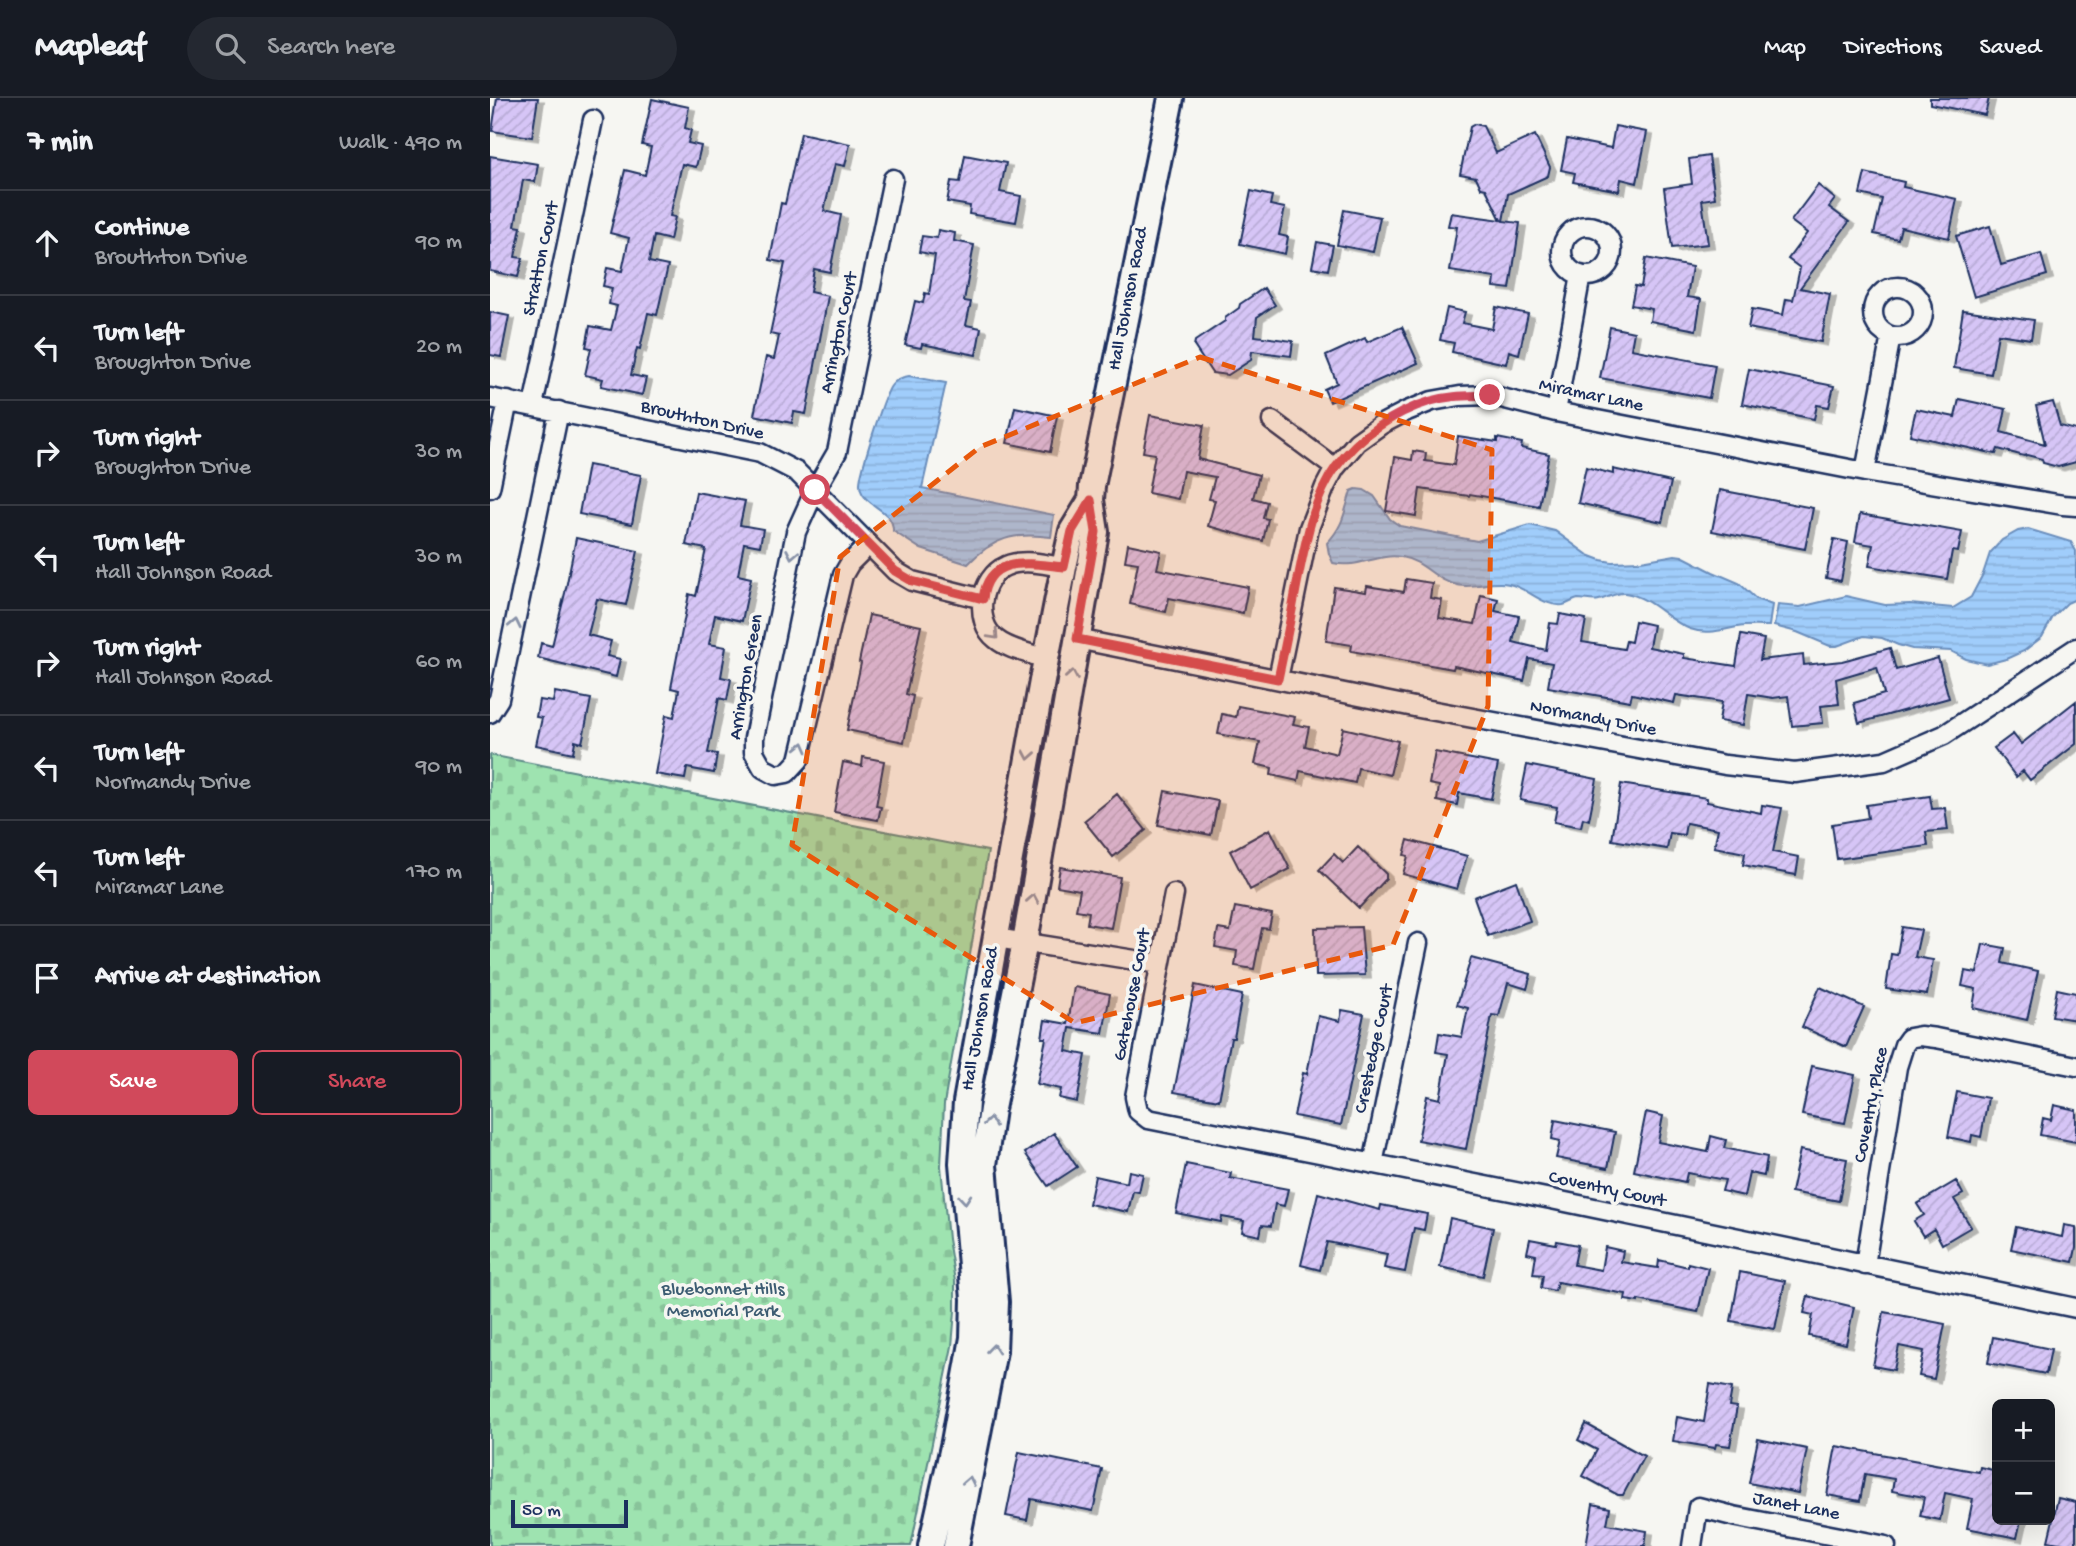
<!DOCTYPE html>
<html lang="en">
<head>
<meta charset="utf-8">
<style>
  body { margin:0; font-family:"Gochi Hand",sans-serif; background:#242831; color:#f1f3f6 }
  .controls { position:absolute; right:21px; bottom:21px; display:grid; overflow:hidden; border-radius:10px; box-shadow:0 7px 28px #0002 }
  .controls button { width:63px; height:63px; display:grid; place-items:center; padding:0; border:0; border-bottom:2px solid #363941; background:#171b24; color:#f1f3f6; font:35px sans-serif }
  .scale { position:absolute; left:21px; bottom:18px; width:117px; box-sizing:border-box; padding-left:7px; border:4px solid #1b2f5e; border-top:0; font-size:19px; line-height:24px; white-space:nowrap; color:#1b2f5e; -webkit-text-stroke:5px #f6f6f2; paint-order:stroke }
  .stop { position:absolute; width:21px; height:21px; margin:-16px; border:5px solid #d1495b; border-radius:50%; background:#fff }
  .stop.end { background:#d1495b; border-color:#fff; box-shadow:0 2px 7px #0008 }
  .list { margin:0; padding:0; list-style:none }
  h2 { display:flex; justify-content:space-between; align-items:center; height:91px; margin:0; padding:0 28px; font-size:30px }
  h2 small { font-size:23px; font-weight:400; color:#9ea1a6 }
  .list li { display:grid; grid-template-columns:46px 1fr auto; gap:21px; align-items:center; box-sizing:border-box; height:105px; padding:0 28px; border-top:2px solid #363941 }
  .list b { display:block; font-size:26px; white-space:nowrap }
  .list p { margin:0; font-size:23px; white-space:nowrap; color:#9ea1a6 }
  .list em { font-size:23px; font-style:normal; color:#9ea1a6 }
  .actions { display:flex; gap:14px; padding:21px 28px }
  .actions a { flex:1; padding:16px 0; border:2px solid #d1495b; border-radius:10px; text-align:center; font-size:24px; color:#d1495b }
  .actions .main { background:#d1495b; color:#fff }
  .icon { flex:none; width:38px; height:38px; fill:none; stroke:currentColor; stroke-width:2; stroke-linecap:round; stroke-linejoin:round }
  .map { position:relative; flex:none; width:1586px; height:1448px; overflow:hidden }
  header { display:flex; align-items:center; gap:42px; box-sizing:border-box; height:98px; padding:0 35px; background:#171b24; border-bottom:2px solid #363941 }
  header strong { font-size:33px }
  nav { display:flex; gap:38px; margin-inline-start:auto; font-size:24px }
  .search { width:490px; height:63px; background:#242831; display:flex; align-items:center; gap:18px; box-sizing:border-box; padding:0 24px; border-radius:38px; color:#9ea1a6; font-size:26px }
  main { display:flex }
  aside { flex:1; background:#171b24 }
  .map>svg:first-child { display:block }
  .cemetery { fill:url(#cemetery-stones); stroke:#5c8987; stroke-width:2 }
  .water { fill:url(#water-rules); stroke:#6b8ebc; stroke-width:2 }
  .building { fill:url(#building-hatch); stroke:#1b2f5e; stroke-width:2; filter:url(#shadow) }
  .lines { fill:none; stroke-linecap:round; stroke-linejoin:round }
  .street-casing { stroke:#1b2f5e; stroke-width:23 }
  .secondary-casing { stroke:#1b2f5e; stroke-width:30 }
  .street { stroke:#f6f6f2; stroke-width:18 }
  .secondary { stroke:#f6f6f2; stroke-width:24 }
  .oneway { stroke:#8892a8 }
  .route { stroke:#d1495b; stroke-width:9 }
  .marked { fill:#e8590c; fill-opacity:0.2; stroke:#e8590c; stroke-width:5; stroke-dasharray:14 9; stroke-linejoin:round }
  .labels { text-anchor:middle; dominant-baseline:central; stroke-width:7; stroke-linejoin:round; paint-order:stroke }
  .street-label { font-size:19px; fill:#1b2f5e; stroke:#f6f6f2 }
  .park-label { font-size:19px; fill:#3c5c72; stroke:#f6f6f2 }
</style>
</head>
<body>
<header>
<strong>Mapleaf</strong>
<div class="search"><svg class="icon" aria-label="search" viewBox="0 0 24 24"><circle cx="10" cy="10" r="6"/><path d="M15 15l6 6"/></svg>Search here</div>
<nav><a>Map</a><a>Directions</a><a>Saved</a></nav>
</header>
<main>
<aside>
<h2>7 min<small>Walk · 490 m</small></h2>
<ul class="list">
<li><svg class="icon" aria-label="ahead" viewBox="0 0 24 24"><path d="M12 20V5M6 11l6-6 6 6"/></svg><div><b>Continue</b><p>Brouthton Drive</p></div><em>90 m</em></li>
<li><svg class="icon" aria-label="left" viewBox="0 0 24 24"><path d="M17 20v-9H6M10 6l-5 5 5 5"/></svg><div><b>Turn left</b><p>Broughton Drive</p></div><em>20 m</em></li>
<li><svg class="icon" aria-label="right" viewBox="0 0 24 24"><path d="M7 20v-9h11M14 6l5 5-5 5"/></svg><div><b>Turn right</b><p>Broughton Drive</p></div><em>30 m</em></li>
<li><svg class="icon" aria-label="left" viewBox="0 0 24 24"><path d="M17 20v-9H6M10 6l-5 5 5 5"/></svg><div><b>Turn left</b><p>Hall Johnson Road</p></div><em>30 m</em></li>
<li><svg class="icon" aria-label="right" viewBox="0 0 24 24"><path d="M7 20v-9h11M14 6l5 5-5 5"/></svg><div><b>Turn right</b><p>Hall Johnson Road</p></div><em>60 m</em></li>
<li><svg class="icon" aria-label="left" viewBox="0 0 24 24"><path d="M17 20v-9H6M10 6l-5 5 5 5"/></svg><div><b>Turn left</b><p>Normandy Drive</p></div><em>90 m</em></li>
<li><svg class="icon" aria-label="left" viewBox="0 0 24 24"><path d="M17 20v-9H6M10 6l-5 5 5 5"/></svg><div><b>Turn left</b><p>Miramar Lane</p></div><em>170 m</em></li>
<li><svg class="icon" aria-label="arrive" viewBox="0 0 24 24"><path d="M6 21V4h12l-3 4 3 4H6"/></svg><div><b>Arrive at destination</b></div></li>
</ul>
<div class="actions"><a class="main">Save</a><a>Share</a></div>
</aside>
<div class="map">
<svg width="1586" height="1448" viewBox="0 0 1586 1448">
  <defs>
    <pattern id="cemetery-stones" width="16" height="16" patternUnits="userSpaceOnUse" patternTransform="scale(1.75)"><rect width="16" height="16" fill="#9ee3b0"/><path d="M2 7V4a2 2 0 0 1 4 0v3zM10 15v-3a2 2 0 0 1 4 0v3z" fill="#88c39a"/></pattern>
    <pattern id="water-rules" width="6" height="5" patternUnits="userSpaceOnUse" patternTransform="scale(1.75)"><rect width="6" height="5" fill="#a0cdfb"/><path d="M0 2.5h6" fill="none" stroke="#89b0da"/></pattern>
    <pattern id="building-hatch" width="6" height="6" patternUnits="userSpaceOnUse" patternTransform="scale(1.75)"><rect width="6" height="6" fill="#d6c5f6"/><path d="M-1 1l2-2M0 6l6-6M5 7l2-2" fill="none" stroke="#b7aad5"/></pattern>
    <filter id="shadow"><feDropShadow dx="6" dy="3.5" stdDeviation="0" flood-color="#0004"/></filter>
  </defs>
  <rect width="100%" height="100%" fill="#f6f6f2"/>
  <filter id="ink" filterUnits="userSpaceOnUse"><feTurbulence type="fractalNoise" baseFrequency=".0143" numOctaves="2"/><feDisplacementMap in="SourceGraphic" scale="14" xChannelSelector="R" yChannelSelector="G"/><feConvolveMatrix kernelMatrix="1 2 1 2 8 2 1 2 1" color-interpolation-filters="sRGB"/></filter>
  <g filter="url(#ink)">
    <path class="cemetery" d="M0,657L498,753L454,1006L451,1068L458,1141L465,1183V1213L462,1248L421,1448H0Z"/>
    <path class="water" d="M419,278L456,285L432,390L564,417L561,439C524,434 503,440 478,466L431,451L403,433C404,410 371,409 370,387C369,376 394,298 401,288C405,282 411,279 419,278Z
      M866,391L874,392L884,398L900,421L910,428L987,443L1040,427L1065,433L1098,457L1111,462L1122,464L1151,463L1185,457L1192,458L1223,474L1249,485L1266,501L1282,507L1279,528C1269,528 1257,527 1247,529C1231,532 1217,537 1200,531C1177,522 1161,499 1135,495C1126,494 1118,500 1109,502C1103,504 1095,501 1088,501C1083,502 1078,506 1073,507C1053,509 1038,490 1019,486C1001,482 985,491 967,487C945,483 935,463 911,459C888,455 868,471 843,465L839,456L837,445C854,427 854,415 861,393Z
      M1538,431L1581,444L1586,453V501L1577,505L1563,519L1552,539L1534,553L1516,561L1497,566L1476,561L1461,553L1422,551L1408,547L1392,540L1374,538L1347,548H1340L1307,534L1284,528L1288,507L1310,509L1356,498L1395,507L1420,506L1463,510L1481,499L1493,476L1500,455L1512,442L1528,433Z"/>
    <path class="building" d="M7,0H48L42,39L2,33Z
      M1440,0H1499L1495,17L1440,6Z
      M162,1L199,9L195,30L201,32L198,45L211,48L206,69L192,66L180,118L185,119L180,142L164,138L159,164L178,168L167,217L158,215L150,251L147,250L141,277L156,280L152,297L111,288L113,281L95,277L101,250L96,249L100,228L121,232L127,208L119,206L122,190L113,188L117,170L132,173L139,140L120,135L135,72L155,77L161,49L152,47Z
      M985,26L993,28L1006,55L1045,37L1060,69L1058,78L1018,96L1013,123L1030,125L1020,191L1004,189L1005,180L960,173L967,129L958,128L961,115L1011,122L996,91L991,90L986,79L970,76L980,29Z
      M1125,28L1157,34L1147,85L1131,81L1129,93L1083,84L1085,75L1071,72L1077,41L1121,50Z
      M311,35L360,46L355,68L345,66L334,113L351,117L340,174L324,171L320,194L338,198L316,316L304,314L302,325L264,317L276,259L284,261L289,238L280,236L295,165L280,162L291,105L295,106Z
      M475,57L516,65L510,94L531,98L526,124L479,116L480,108L457,104L461,83L470,84Z
      M0,58L48,66L45,84L33,82L25,128L31,129L25,159L33,160L28,179L0,173Z
      M1219,58L1225,100L1212,102L1218,146L1182,150L1174,90L1202,86L1199,61Z
      M1375,75L1414,84L1413,89L1467,101L1459,140L1411,129L1408,141L1384,136L1392,101L1370,96Z
      M1328,87L1345,101L1339,109L1359,124L1310,190L1340,196L1331,244L1258,230L1262,211L1293,217L1296,201L1303,202L1310,170L1298,161L1317,135L1301,123Z
      M761,93L782,98L780,107L795,110L789,137L798,139L795,156L750,146Z
      M854,112L890,119L883,154L847,147Z
      M1500,128L1511,167L1551,156L1557,177L1484,199L1466,138Z
      M448,132L465,135L464,143L484,147L474,203L481,204L476,227L491,230L486,257L432,246L431,250L415,247L425,203L433,205L435,195L439,196L445,157L429,154L432,138L447,140Z
      M827,144L843,147L838,172L822,169Z
      M1156,160L1202,169L1197,199L1211,201L1206,232L1160,223L1162,211L1141,207L1145,188L1151,189Z
      M774,190L785,207L767,219L765,238L803,243L801,258L762,253L761,262L738,277L722,275L704,248L705,243L735,223V220L749,210L750,206Z
      M1006,209L1038,216L1029,256L1019,253L1016,266L962,254L964,245L950,242L957,210L975,214L972,225L1002,231Z
      M1473,212L1544,222L1541,241L1508,236L1501,276L1464,270Z
      M0,214L19,218L11,259L0,257Z
      M912,229L928,265L840,304L834,291L847,285L836,258L875,240L877,244Z
      M1120,229L1144,234L1141,251L1225,267L1219,300L1110,280Z
      M1259,271L1344,288L1339,309L1327,307L1324,321L1252,306Z
      M1469,301L1516,311L1511,334L1555,346L1546,308L1563,304L1570,328L1586,332V364L1568,369L1553,365L1552,361L1537,357L1534,358L1508,351L1506,356L1420,337L1426,311L1465,319Z
      M525,309L567,318L560,354L517,345Z
      M660,317L714,327L708,361L769,377L763,400L777,404L773,420L778,421L773,443L718,428L725,402L719,401L725,379L693,373L688,401L658,395L665,356L653,354Z
      M968,338L1007,344V340L1032,345L1031,350L1059,356L1049,408L980,396L979,398L930,391L926,418L896,413L905,359L922,362L923,353L936,355L935,363L964,367Z
      M98,367L151,377L142,426L89,416Z
      M1096,369L1123,376V371L1181,384L1172,424L1088,405Z
      M1230,392L1323,410L1315,451L1222,433Z
      M206,394L255,403L250,427L273,431L270,448L254,445L248,477L261,480L252,523L225,517L219,546L236,549L231,579L241,581L237,602L229,600L218,655L227,656L224,675L197,670L195,681L165,676L176,617L184,619L189,592L181,590L199,496L206,498L216,451L196,447Z
      M1370,416L1472,434L1468,454L1462,453L1457,481L1379,468L1383,447L1365,444Z
      M86,440L148,453L136,507L107,501L98,537L121,543L117,558L130,561L126,579L48,560L51,545L62,548L75,495Z
      M1344,441L1358,444L1351,483L1336,480Z
      M638,446L671,453L667,471L758,489L753,515L679,500L676,514L640,506L648,465L635,463Z
      M916,481L942,485L940,500L952,502L949,520L985,526L991,497L1008,501L1005,513L1029,518L1023,544L1056,552L1060,525L1068,526L1070,516L1096,521L1092,544L1134,551L1136,543L1141,544L1145,523L1163,527L1159,549L1194,556V560L1246,568L1251,537L1274,541L1270,562L1313,557L1314,567L1352,563L1400,550L1406,572L1448,560L1459,600L1369,625L1364,605L1394,596L1387,569L1346,581L1349,606L1331,608L1333,625L1302,628L1298,598L1283,600L1258,596L1253,627L1229,623L1232,604L1186,597L1184,605L1142,596L1140,603L1058,589L1062,565L1039,561L1034,583L964,568L963,571L861,553L862,547L836,543L844,489L876,494L877,488L914,494Z
      M379,517L431,528L416,596L423,598L414,644L357,632L371,565L369,564Z
      M65,594L101,601L92,645L85,643L83,655L46,647L52,620L46,619L49,602L63,604Z
      M1586,603V646L1540,682L1533,673L1526,679L1504,650L1523,636L1531,646Z
      M748,608L805,619L803,626L819,629L815,648L847,656L853,630L908,643L900,677L868,670L865,685L810,673L808,683L781,677L782,670L765,666L770,644L728,636L732,616L746,619Z
      M945,654L1008,666L1001,701L969,695L967,707L947,703L949,688L939,686Z
      M373,659L394,663L386,708L391,709L388,722L344,714L353,664L372,668Z
      M1037,667L1107,681L1099,722L1093,720L1091,729L1064,724L1067,709L1030,702Z
      M1131,686L1217,700V704L1271,715L1272,707L1292,710L1283,754L1309,759L1306,777L1253,767L1255,755L1224,749L1228,731L1196,725L1194,737L1180,735L1177,751L1122,742Z
      M675,693L728,703L721,737L668,727Z
      M627,696L656,732L623,759L594,723Z
      M1440,698L1442,711L1455,710L1458,732L1436,734L1438,748L1347,761L1342,726L1378,720L1376,707Z
      M780,731L800,771L760,792L740,753Z
      M918,742L977,758L967,791L913,776L918,758L914,757Z
      M868,749L896,776V781L869,810L829,772L844,756L853,765Z
      M570,769L630,779L621,830L597,826L599,814L586,812L590,792L567,788Z
      M1026,783L1040,823L998,838L984,799Z
      M745,809L782,816L779,831L772,830L764,871L745,868L747,853L725,849L728,831L740,833Z
      M871,829L875,877L826,878L825,830Z
      M1412,829L1431,832L1425,859L1443,862L1437,897L1396,891L1401,856L1407,857Z
      M1493,846L1515,850L1512,865L1548,873L1537,922L1483,910L1486,891L1472,888L1475,873L1487,875Z
      M981,860L1041,876L1037,891L1018,885L1009,918L1002,917L976,1051L928,1042L937,998L950,1001L958,956L946,954L949,935L972,939L978,910L967,907Z
      M705,887L752,897L744,940H741L729,1002L684,994Z
      M584,889L620,896L613,935L580,930L576,953L596,957L587,1004L569,1000L571,991L547,986L556,940H552L555,922L578,926Z
      M1330,889L1374,909L1356,949L1312,929Z
      M1567,891L1586,895V922L1562,918Z
      M852,912L874,916L851,1027L804,1018L813,975L817,976L828,918L850,923Z
      M1322,968L1365,977L1355,1025L1312,1017Z
      M1467,994L1498,1000L1491,1039L1482,1037L1481,1044L1458,1039Z
      M1564,1007L1586,1012V1044L1550,1037L1553,1020L1561,1022Z
      M1156,1014L1173,1018L1168,1044L1218,1054L1221,1038L1236,1042L1234,1050L1277,1059L1274,1078L1259,1075L1254,1098L1232,1093L1235,1082L1197,1075L1195,1084L1144,1073Z
      M1065,1022L1125,1034L1118,1070L1066,1060L1070,1043L1062,1041Z
      M564,1035L587,1069L558,1088L535,1055Z
      M1310,1052L1357,1061L1349,1103L1301,1094Z
      M696,1066L741,1075L740,1080L798,1091L794,1108L785,1106L781,1128L772,1127L770,1138L752,1134L754,1123L732,1119L731,1124L686,1115Z
      M639,1073L653,1076L649,1094L643,1093L638,1114L599,1106L605,1078L637,1085Z
      M1466,1083L1473,1096L1464,1101L1481,1129L1452,1146L1444,1131L1433,1138L1424,1123L1434,1117L1427,1106Z
      M828,1095L890,1112L891,1107L937,1116L934,1132L924,1130L915,1174L894,1170L897,1156L837,1144L830,1172L811,1167Z
      M960,1120L1003,1130L993,1178L950,1169Z
      M1574,1127L1586,1129V1150L1583,1164L1521,1151L1526,1129L1572,1139Z
      M1040,1141L1066,1146L1067,1143L1088,1147L1084,1167L1111,1172L1115,1149L1133,1153L1131,1164L1168,1170L1169,1162L1198,1169V1165L1218,1170L1208,1214L1148,1202V1204L1135,1202L1136,1196L1067,1184L1065,1193L1051,1190L1053,1177L1043,1176L1046,1157L1037,1155Z
      M1250,1174L1295,1183L1285,1231L1241,1223Z
      M1318,1198L1364,1209L1356,1246L1319,1238L1323,1217L1314,1215Z
      M1394,1214L1455,1226L1444,1281L1429,1278L1434,1253L1409,1248L1404,1272L1383,1268Z
      M1503,1239L1561,1251L1556,1276L1498,1265Z
      M1220,1286L1242,1290L1239,1308L1247,1309L1240,1348L1226,1346L1225,1350L1183,1343L1187,1319L1214,1324Z
      M1096,1326L1154,1358L1133,1397H1128L1093,1378L1107,1352L1088,1342Z
      M1268,1341L1317,1351L1308,1395L1259,1385Z
      M1346,1348L1489,1374L1490,1369L1507,1373V1422H1531L1527,1440L1477,1430L1483,1401L1455,1395L1450,1422L1430,1418L1434,1399L1402,1393L1404,1381L1375,1376L1370,1403L1337,1397Z
      M529,1354L612,1371L603,1413L541,1401L537,1422L516,1418Z
      M1568,1400L1586,1404V1448L1558,1443Z
      M1103,1406L1120,1410L1117,1426L1157,1433L1155,1448H1096Z"/>
    <g class="lines">
      <g class="street-casing">
        <path id="street" d="M1072 153a25 25 0 1 1 50 0a25 25 0 1 1-50 0Z
          M1383 214a25 25 0 1 1 50 0a25 25 0 1 1-50 0Z
          M0,300L270,355L307,374L405,473L422,483L493,501
          M43,308L103,22
          M1066,314L1091,177
          M782,323L845,370
          M1375,374L1401,238
          M0,390L18,303
          M378,447L360,465L353,477L309,662L297,675L286,677L273,670L264,654V640L306,434L325,392L347,354L403,81
          M587,541L929,610L1235,667L1305,675L1394,663L1454,637L1586,550
          M556,561C540,555 519,552 506,541C483,523 490,479 516,468C533,460 556,467 574,469
          M788,581L819,430L835,389L845,370L867,344L892,326L917,313L942,303L970,298L1000,297L1066,314L1375,374L1573,407L1586,408
          M0,615L9,601L69,313
          M684,796L645,999L648,1013L658,1021L1061,1101L1586,1210
          M506,840L670,866
          M883,1066L928,845
          M1375,1167L1407,969L1414,947L1419,940L1430,938L1446,940L1586,968
          M1202,1448L1208,1409L1243,1418L1396,1448"/>
      </g>
      <g class="secondary-casing">
        <path id="secondary" d="M441,1448L464,1344L483,1240L484,1201L472,1065L476,1004L556,561L574,469L582,433L601,402
          M466,1448L504,1253L506,1204L494,1067L502,1011L535,844L606,434L601,402L602,388L681,0"/>
      </g>
      <use href="#street" class="street"/>
      <use href="#secondary" class="secondary"/>
    </g>
    <defs><path id="oneway-chevron" d="M-2-3.5L2.5 0L-2 3.5" fill="none" stroke-width="1.6" stroke-linecap="round" stroke-linejoin="round" transform="scale(1.75)"/></defs>
    <g class="oneway">
      <use href="#oneway-chevron" transform="translate(302 456) rotate(101)"/>
      <use href="#oneway-chevron" transform="translate(25 526) rotate(-78)"/>
      <use href="#oneway-chevron" transform="translate(504 537) rotate(47)"/>
      <use href="#oneway-chevron" transform="translate(582 577) rotate(-80)"/>
      <use href="#oneway-chevron" transform="translate(312 649) rotate(-76)"/>
      <use href="#oneway-chevron" transform="translate(539 657) rotate(100)"/>
      <use href="#oneway-chevron" transform="translate(543 801) rotate(-80)"/>
      <use href="#oneway-chevron" transform="translate(500 1024) rotate(-82)"/>
      <use href="#oneway-chevron" transform="translate(475 1101) rotate(85)"/>
      <use href="#oneway-chevron" transform="translate(503 1251) rotate(-84)"/>
      <use href="#oneway-chevron" transform="translate(479 1383) rotate(-79)"/>
    </g>
  </g>
  <g class="lines" filter="url(#ink)">
    <path class="route" d="M325,392L405,473L422,483L493,501C498,455 542,466 574,469L582,433L601,402L606,434L587,541L788,581C795,549 801,518 807,486C815,447 822,402 846,369C869,338 904,314 941,303C961,297 980,298 1000,297"/>
  </g>
  <path class="marked" d="M710,259L1002,352L998,608L903,847L585,925L302,747L350,459L490,349Z"/>
  <g class="labels">
    <g class="street-label">
      <text transform="translate(52 161) rotate(-78)">Stratton Court</text>
      <text transform="translate(639 201) rotate(-79)">Hall Johnson Road</text>
      <text transform="translate(350 235) rotate(-78)">Arrington Court</text>
      <text transform="translate(1101 298) rotate(12)">Miramar Lane</text>
      <text transform="translate(212 323) rotate(13)">Brouthton Drive</text>
      <text transform="translate(257 579) rotate(-80)">Arrington Green</text>
      <text transform="translate(1103 621) rotate(11)">Normandy Drive</text>
      <text transform="translate(643 897) rotate(-79)">Gatehouse Court</text>
      <text transform="translate(491 921) rotate(-80)">Hall Johnson Road</text>
      <text transform="translate(885 951) rotate(-78)">Crestedge Court</text>
      <text transform="translate(1382 1007) rotate(-79)">Coventry Place</text>
      <text transform="translate(1117 1092) rotate(12)">Coventry Court</text>
      <text transform="translate(1306 1409) rotate(11)">Janet Lane</text>
    </g>
    <g class="park-label">
      <text x="233" y="1192">Bluebonnet Hills<tspan x="233" dy="22">Memorial Park</tspan></text>
    </g>
  </g>
</svg>
<div class="controls">
<button>+</button>
<button>−</button>
</div>
<div class="scale">50 m</div>
<div class="stop" style="left:325px;top:392px"></div>
<div class="stop end" style="left:1000px;top:297px"></div>
</div>
</main>
</body>
</html>
